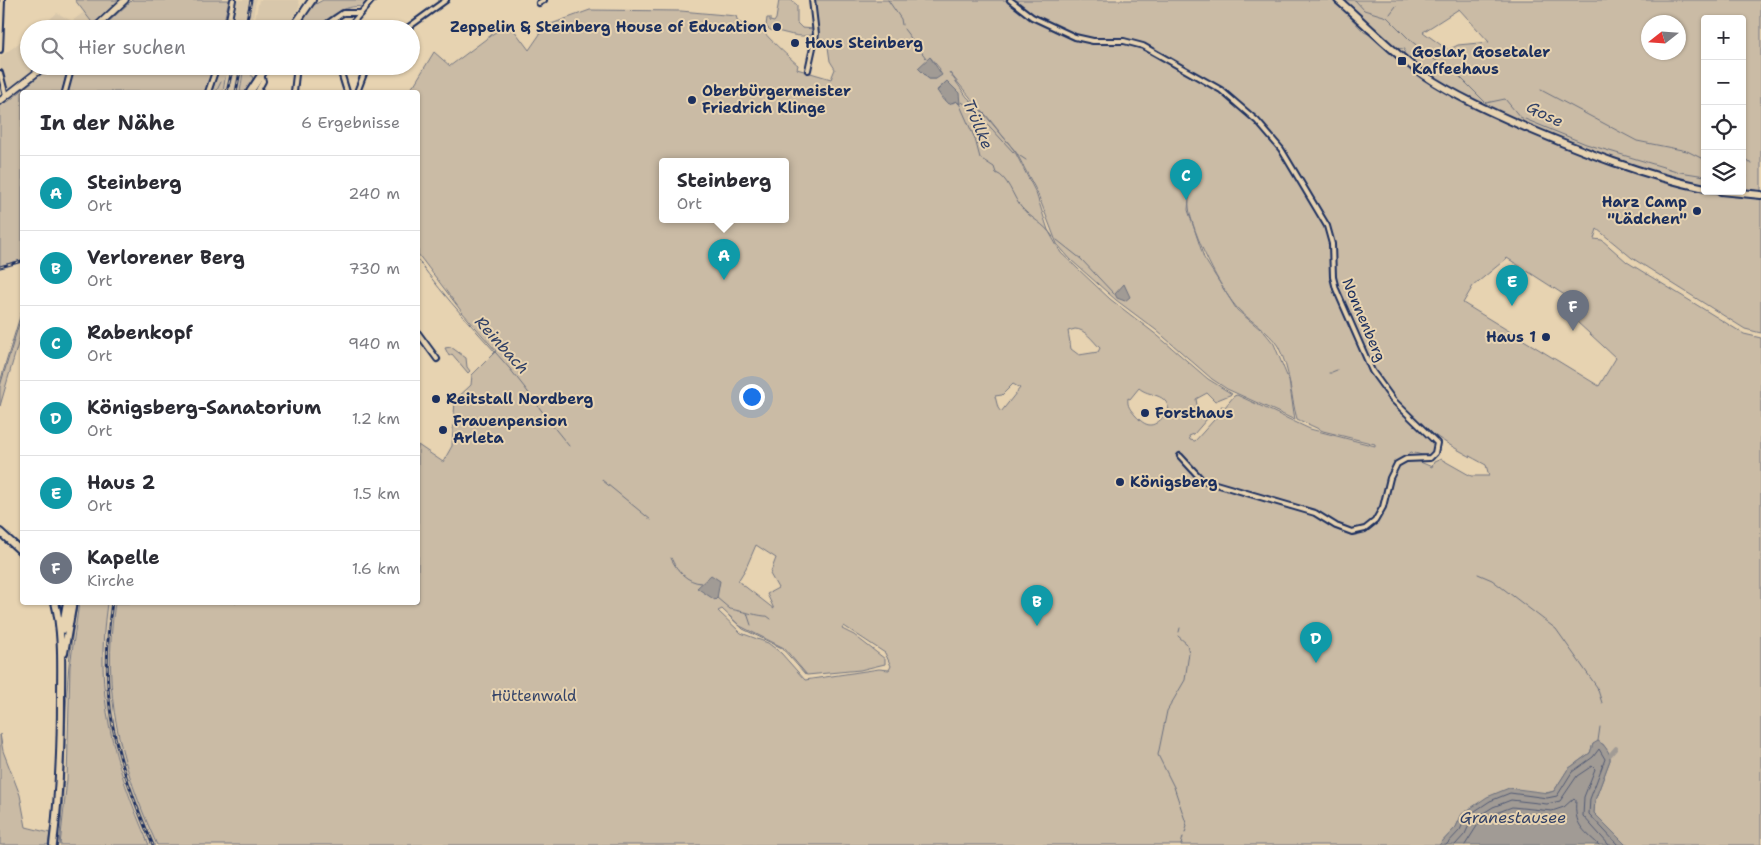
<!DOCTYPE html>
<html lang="de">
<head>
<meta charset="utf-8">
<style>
  body { margin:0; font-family:"Shantell Sans",sans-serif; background:#f2f2f3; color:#2b2b33 }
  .controls { position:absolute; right:15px; top:15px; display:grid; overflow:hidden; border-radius:5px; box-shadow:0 1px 4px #0004 }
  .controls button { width:45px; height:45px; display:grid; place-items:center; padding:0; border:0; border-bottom:1px solid #e1e1e2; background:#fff; color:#2b2b33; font:25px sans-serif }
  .compass { position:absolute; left:1641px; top:15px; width:45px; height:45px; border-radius:50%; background:#fff; box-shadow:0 1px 4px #0004; rotate:253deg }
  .you { position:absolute; left:751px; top:396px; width:18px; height:18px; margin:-12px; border:4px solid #fff; border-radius:50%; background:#1a73e8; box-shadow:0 0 0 8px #1a73e833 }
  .badge { display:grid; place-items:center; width:32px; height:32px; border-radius:50%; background:#0f766e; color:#fff; font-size:16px; font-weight:700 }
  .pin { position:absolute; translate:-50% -41px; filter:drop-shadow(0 1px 2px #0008) }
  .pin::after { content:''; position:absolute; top:26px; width:18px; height:15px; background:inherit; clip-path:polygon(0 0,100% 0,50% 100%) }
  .popup { position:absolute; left:659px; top:158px; width:130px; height:65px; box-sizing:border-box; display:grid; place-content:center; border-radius:5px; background:#fff; filter:drop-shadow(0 1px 4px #0005); font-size:16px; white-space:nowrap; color:#7c7c81 }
  .popup b { font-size:19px; color:#2b2b33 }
  .popup::after { content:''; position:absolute; left:50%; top:100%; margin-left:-10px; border:10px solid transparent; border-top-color:#fff }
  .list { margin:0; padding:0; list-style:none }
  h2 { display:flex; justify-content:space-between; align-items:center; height:65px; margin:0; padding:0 20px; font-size:21px }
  h2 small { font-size:16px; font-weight:400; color:#7c7c81 }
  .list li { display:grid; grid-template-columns:32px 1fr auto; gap:15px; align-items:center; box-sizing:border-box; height:75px; padding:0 20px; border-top:1px solid #e1e1e2 }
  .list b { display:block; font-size:19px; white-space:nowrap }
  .list p { margin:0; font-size:16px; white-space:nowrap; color:#7c7c81 }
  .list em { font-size:16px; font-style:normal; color:#7c7c81 }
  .icon { flex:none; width:28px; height:28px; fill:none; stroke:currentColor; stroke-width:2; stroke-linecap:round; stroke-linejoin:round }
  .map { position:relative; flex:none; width:1761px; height:845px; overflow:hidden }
  .search { position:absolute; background:#fff; box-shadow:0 1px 4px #0004; left:20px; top:20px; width:400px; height:55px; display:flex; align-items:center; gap:12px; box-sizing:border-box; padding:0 18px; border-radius:28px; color:#7c7c81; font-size:19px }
  .panel { position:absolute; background:#fff; box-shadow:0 1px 4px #0004; left:20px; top:90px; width:400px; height:515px; border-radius:5px }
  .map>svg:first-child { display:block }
  .built { fill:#d8c7ab }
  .green { fill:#cabba5; stroke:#727582; fill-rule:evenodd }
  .water { fill:#a19b95; stroke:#6b707f }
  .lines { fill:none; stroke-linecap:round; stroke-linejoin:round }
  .shore { stroke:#515a74; stroke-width:1 }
  .stream { stroke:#6b707f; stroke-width:1 }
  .canal { stroke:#a19b95; stroke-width:4 }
  .minor-casing { stroke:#1b2f5e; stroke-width:8 }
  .secondary-casing { stroke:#1b2f5e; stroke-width:9 }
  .primary-casing { stroke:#1b2f5e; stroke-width:10 }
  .minor { stroke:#e7d3b1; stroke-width:4 }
  .secondary { stroke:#e7d3b1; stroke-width:5.5 }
  .primary { stroke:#e7d3b1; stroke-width:6 }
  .rail-casing { stroke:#1b2f5e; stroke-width:3 }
  .rail { stroke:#e7d3b1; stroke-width:1; stroke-dasharray:4; stroke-linecap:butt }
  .poi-dot { fill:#1b2f5e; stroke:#e7d3b1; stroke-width:2 }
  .labels { text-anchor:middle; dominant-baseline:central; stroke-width:4; stroke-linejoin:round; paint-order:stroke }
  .poi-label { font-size:15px; font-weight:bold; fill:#1b2f5e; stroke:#e7d3b1; text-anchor:start }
  .street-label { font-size:15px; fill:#1b2f5e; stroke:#e7d3b1 }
  .park-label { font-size:15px; fill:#354469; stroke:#e7d3b1 }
  .water-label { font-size:16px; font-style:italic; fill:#2f3f66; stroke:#e7d3b1 }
</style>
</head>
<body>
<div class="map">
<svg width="1761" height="845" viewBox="0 0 1761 845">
  <rect width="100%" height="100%" fill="#e7d3b1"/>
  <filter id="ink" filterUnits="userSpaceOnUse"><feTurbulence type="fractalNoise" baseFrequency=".02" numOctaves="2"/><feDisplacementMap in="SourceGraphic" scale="10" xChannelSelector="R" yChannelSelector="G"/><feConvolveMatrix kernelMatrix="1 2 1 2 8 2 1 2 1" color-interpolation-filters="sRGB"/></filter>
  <g filter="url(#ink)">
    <path class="built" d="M237,0H256L251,29H232Z
      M259,0H298L300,5L288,29H260L255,20Z
      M84,12L94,25L89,29H38L57,13L72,21Z
      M29,36V66H40L0,97V57Z
      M227,66H244L240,92H223Z
      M107,603H115L111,626V675L115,726L133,786L157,845H149L110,734L102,684L104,623Z"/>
    <path class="green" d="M75,0H121L94,25Z
      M132,0H229L222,29H101Z
      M323,0H368L362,7C346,4 328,17 316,29H297L312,6Z
      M779,0H791L797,5V23L802,28L814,29V34C799,40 784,31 770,30L766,26L767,18H770V21L774,22L776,19Z
      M813,0H1334L1364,32L1373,36L1403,63L1510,122L1710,193L1761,197V333L1745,329L1632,258L1597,229L1594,239L1602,240L1627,262L1744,334L1761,338V845H1626L1594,813L1595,800L1610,760V755L1603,744H1593L1590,753L1568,769L1554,791L1462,814L1456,827L1439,845H157C120,764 101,692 115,603L418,602V445L443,462L452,446L455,400L471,385L472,375L496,351L462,312L418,254V92H406L414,85L434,52L450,66L494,33L511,26L529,50L540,34V28L590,10L681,11L736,16L738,22L765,33C767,37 792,60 798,65L797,69L831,79L835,69L830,61L828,47L817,35ZM930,57L940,69L936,79H929L925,76ZM949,72L1016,152L1037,192L1057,244L1071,260L1116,300L1156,330L1212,379L1227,389L1295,420L1289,381L1274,344L1265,333L1237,310L1204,258L1188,210L1190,187L1195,182C1190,190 1188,198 1189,207C1191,231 1222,293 1239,310C1251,322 1268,330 1278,346C1291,371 1290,394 1297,419L1323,431L1375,444V446L1310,429L1237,395L1234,396L1225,407L1221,406L1223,410L1195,441L1190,440L1189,436L1194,434L1207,419L1198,411L1196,399L1207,393L1215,401L1232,394L1208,379L1158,336L1110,299L1061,253L1048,230L1036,193L1014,150L986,115L967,97ZM947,81L958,95L959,104L956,101L953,103L943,100L937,90ZM663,161H785V219H663ZM1507,258L1577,303V322L1616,358L1599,386L1463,303L1473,286ZM1075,329C1085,329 1093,341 1100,348L1098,352L1079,355L1071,349L1068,331ZM1013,384L1020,388L1001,412L998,408L995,396L1002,395ZM1139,388C1149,397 1167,392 1169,411C1156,425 1150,432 1135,415C1130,409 1127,406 1128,398L1130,399ZM1403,406C1425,434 1455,448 1486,465L1489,476H1471L1441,459L1434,462L1432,467L1406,456L1411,452L1429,457L1434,452L1435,443L1401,410ZM756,545L776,558L770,574L778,588L767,594L774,609L738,581L746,568ZM722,609L740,626L784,648L807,675L860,670L885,664V659L854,635L842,629L844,626L885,653L891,666L889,670L879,669L805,680L781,653L768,643L741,633L718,611Z
      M1341,0H1761V193L1742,191V19H1705V186C1640,171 1579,149 1519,121C1478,103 1439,84 1403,56L1405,49L1394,48ZM1459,9L1489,42L1458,45L1448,50L1423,32ZM1648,22H1678V52H1648Z
      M51,66H68L62,92H22V260L0,266V105L9,101Z
      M74,66H213L206,92H67Z
      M219,66H227L223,92H212Z
      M244,66H249L253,79L245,92H240Z
      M22,310V330L0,406V382Z
      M451,347L466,358L467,367L470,371L468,373L452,354L449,356L445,348Z
      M79,603H107C94,694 113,762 149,845H60L67,779L70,666Z
      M0,734L3,751L20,795L26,827L50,833L48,845H0Z"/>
    <path class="water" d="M930,57L942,75L936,79H929L918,68Z
      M947,81L959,93L960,104L956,101L949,104L937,91Z
      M1124,284L1130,297L1125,301L1117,298L1115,294Z
      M711,575L720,581L717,598L715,600L697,588Z
      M1598,741C1605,745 1610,752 1610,760L1595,800L1594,813L1626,845H1439L1456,827L1462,814L1487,797L1509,788L1548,793L1554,791L1568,769L1590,753L1593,744Z"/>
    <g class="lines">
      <path class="shore" d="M1446,845L1460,830L1466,817L1490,801L1510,793L1547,798L1557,796L1572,772L1593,757L1599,749L1605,759L1590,799L1589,814L1618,845
        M1455,845L1465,834L1471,821L1493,807L1511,800L1547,804L1560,801L1577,776L1592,766L1595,769L1584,797L1583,816L1609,845
        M1465,845L1477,826L1496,813L1512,807L1552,811L1564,807L1574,798L1576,800C1574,825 1582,829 1599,845"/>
      <path class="stream" d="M888,0L901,19L902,25
        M1355,0L1364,10L1387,17L1410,40L1449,71L1459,76L1486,103L1505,99L1520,117L1586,144L1680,172L1705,176
        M1390,14L1396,6
        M904,29L926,58
        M1541,90L1637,141L1687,151L1705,160
        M62,92L69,66
        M216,92L221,82
        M962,102L980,116L1014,153
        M959,103L975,139L980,158L994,167L996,173C1008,177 1013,197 1021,207C1031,219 1044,223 1053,237
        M1017,154L1026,160
        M1742,159L1752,164
        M1742,176H1747
        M1057,240L1081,259L1114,294
        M418,260C446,300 479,333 510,369C531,394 548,422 569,446
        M1332,372L1337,370
        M1329,373H1331
        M0,386L22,314
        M602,480L651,520
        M671,558C677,571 687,582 701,583
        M1478,574L1492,580L1556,629L1597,687L1602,703
        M717,598L730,609C736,610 764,617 767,616L771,619
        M747,613L751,625
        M729,616L743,629L782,648L806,675
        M1179,632L1180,628
        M1178,636L1187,644L1189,653L1185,680L1167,711L1158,755L1174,787L1187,826L1185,833
        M1598,741L1600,727
        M59,845C68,765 61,682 78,602
        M1181,845L1183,837"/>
      <path class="canal" d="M1610,755L1616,748"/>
      <g class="minor-casing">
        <path id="minor" d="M1010,0L1032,17L1075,37L1093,41H1124L1143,46L1221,90L1257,121L1281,149L1327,226L1332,244L1333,277L1336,289L1372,371L1393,400L1437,443L1435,453L1430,458L1406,459L1397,464L1390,478L1383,507L1375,521L1365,529L1352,532L1336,526L1315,513L1202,480L1180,456
          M539,3L544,0
          M227,29L233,0
          M320,29L343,13H360
          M347,29L372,0
          M406,29L446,0
          M0,50L2,0
          M339,66L347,92
          M808,70L816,34L812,0
          M0,73L6,96
          M65,92L72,66
          M208,92L217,66
          M257,92L263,81L261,75
          M294,92L297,66
          M357,92L367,66
          M418,333L437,359"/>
      </g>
      <g class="secondary-casing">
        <path id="secondary" d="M94,29L125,0
          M0,101L45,66"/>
      </g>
      <g class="primary-casing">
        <path id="primary" d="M1338,0C1367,25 1393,53 1424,75C1455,96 1491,112 1525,127C1584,152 1642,175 1705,188
          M292,29L312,0
          M250,92L267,66
          M1721,191L1761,195
          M0,532L22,552
          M62,630L67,602
          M64,653L73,602
          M53,845C59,796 61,748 61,699C61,667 63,634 55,602"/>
      </g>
      <use href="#minor" class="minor"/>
      <use href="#secondary" class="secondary"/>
      <use href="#primary" class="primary"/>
      <g class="rail-casing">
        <path id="rail" d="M245,29L251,0
          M227,92L233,66
          M236,92L241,66
          M0,267L22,261
          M112,602C98,696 115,760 153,845"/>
      </g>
      <use href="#rail" class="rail"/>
    </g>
  </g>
  <g class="poi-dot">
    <circle cx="777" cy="27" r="5"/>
    <circle cx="795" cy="43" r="5"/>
    <rect x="1397" y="56" width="10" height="10" rx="2.5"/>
    <circle cx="692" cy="100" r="5"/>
    <circle cx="1697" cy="211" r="5"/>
    <circle cx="1546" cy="337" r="5"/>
    <circle cx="436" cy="399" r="5"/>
    <circle cx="1145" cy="413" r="5"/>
    <circle cx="443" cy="430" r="5"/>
    <circle cx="1120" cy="482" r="5"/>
  </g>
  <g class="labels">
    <g class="poi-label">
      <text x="767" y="27" text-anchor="end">Zeppelin &amp; Steinberg House of Education</text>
      <text x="805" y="43">Haus Steinberg</text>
      <text x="1412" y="52">Goslar, Gosetaler<tspan x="1412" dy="17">Kaffeehaus</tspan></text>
      <text x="702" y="91">Oberbürgermeister<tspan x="702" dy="17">Friedrich Klinge</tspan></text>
      <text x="1687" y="202" text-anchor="end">Harz Camp<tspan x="1687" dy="17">"Lädchen"</tspan></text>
      <text x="1536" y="337" text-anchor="end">Haus 1</text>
      <text x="446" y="399">Reitstall Nordberg</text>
      <text x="1155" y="413">Forsthaus</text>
      <text x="453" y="421">Frauenpension<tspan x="453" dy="17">Arleta</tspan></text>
      <text x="1130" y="482">Königsberg</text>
    </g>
    <g class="street-label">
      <text transform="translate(1364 320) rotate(67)">Nonnenberg</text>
    </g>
    <g class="park-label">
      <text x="534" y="696">Hüttenwald</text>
    </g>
    <g class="water-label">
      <text transform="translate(1545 114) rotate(26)">Gose</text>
      <text transform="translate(978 124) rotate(67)">Trüllke</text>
      <text transform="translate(502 345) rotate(48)">Reinbach</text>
      <text x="1513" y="817">Granestausee</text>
    </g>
  </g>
</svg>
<div class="controls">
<button>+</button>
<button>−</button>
<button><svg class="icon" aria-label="locate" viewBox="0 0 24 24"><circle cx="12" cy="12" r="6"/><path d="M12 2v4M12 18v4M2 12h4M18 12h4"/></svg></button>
<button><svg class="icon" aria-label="layers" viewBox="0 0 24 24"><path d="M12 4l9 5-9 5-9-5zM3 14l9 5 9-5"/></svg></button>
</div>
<svg class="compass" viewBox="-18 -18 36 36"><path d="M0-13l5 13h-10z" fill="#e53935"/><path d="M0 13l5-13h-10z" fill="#7c7c81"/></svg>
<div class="you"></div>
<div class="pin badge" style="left:724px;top:280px;background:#0f9aa8">A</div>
<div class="popup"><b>Steinberg</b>Ort</div>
<div class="pin badge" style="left:1037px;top:626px;background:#0f9aa8">B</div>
<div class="pin badge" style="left:1186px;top:200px;background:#0f9aa8">C</div>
<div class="pin badge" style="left:1316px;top:663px;background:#0f9aa8">D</div>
<div class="pin badge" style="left:1512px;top:306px;background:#0f9aa8">E</div>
<div class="pin badge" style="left:1573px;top:331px;background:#6b7280">F</div>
<div class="search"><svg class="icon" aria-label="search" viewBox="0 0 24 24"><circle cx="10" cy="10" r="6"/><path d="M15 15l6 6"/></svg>Hier suchen</div>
<section class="panel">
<h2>In der Nähe<small>6 Ergebnisse</small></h2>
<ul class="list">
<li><span class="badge" style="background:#0f9aa8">A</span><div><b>Steinberg</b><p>Ort</p></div><em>240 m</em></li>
<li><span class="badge" style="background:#0f9aa8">B</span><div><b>Verlorener Berg</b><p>Ort</p></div><em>730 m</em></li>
<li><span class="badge" style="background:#0f9aa8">C</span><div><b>Rabenkopf</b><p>Ort</p></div><em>940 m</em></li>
<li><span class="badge" style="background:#0f9aa8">D</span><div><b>Königsberg-Sanatorium</b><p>Ort</p></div><em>1.2 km</em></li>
<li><span class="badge" style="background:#0f9aa8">E</span><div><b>Haus 2</b><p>Ort</p></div><em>1.5 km</em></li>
<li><span class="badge" style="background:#6b7280">F</span><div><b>Kapelle</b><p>Kirche</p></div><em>1.6 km</em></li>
</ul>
</section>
</div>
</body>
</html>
